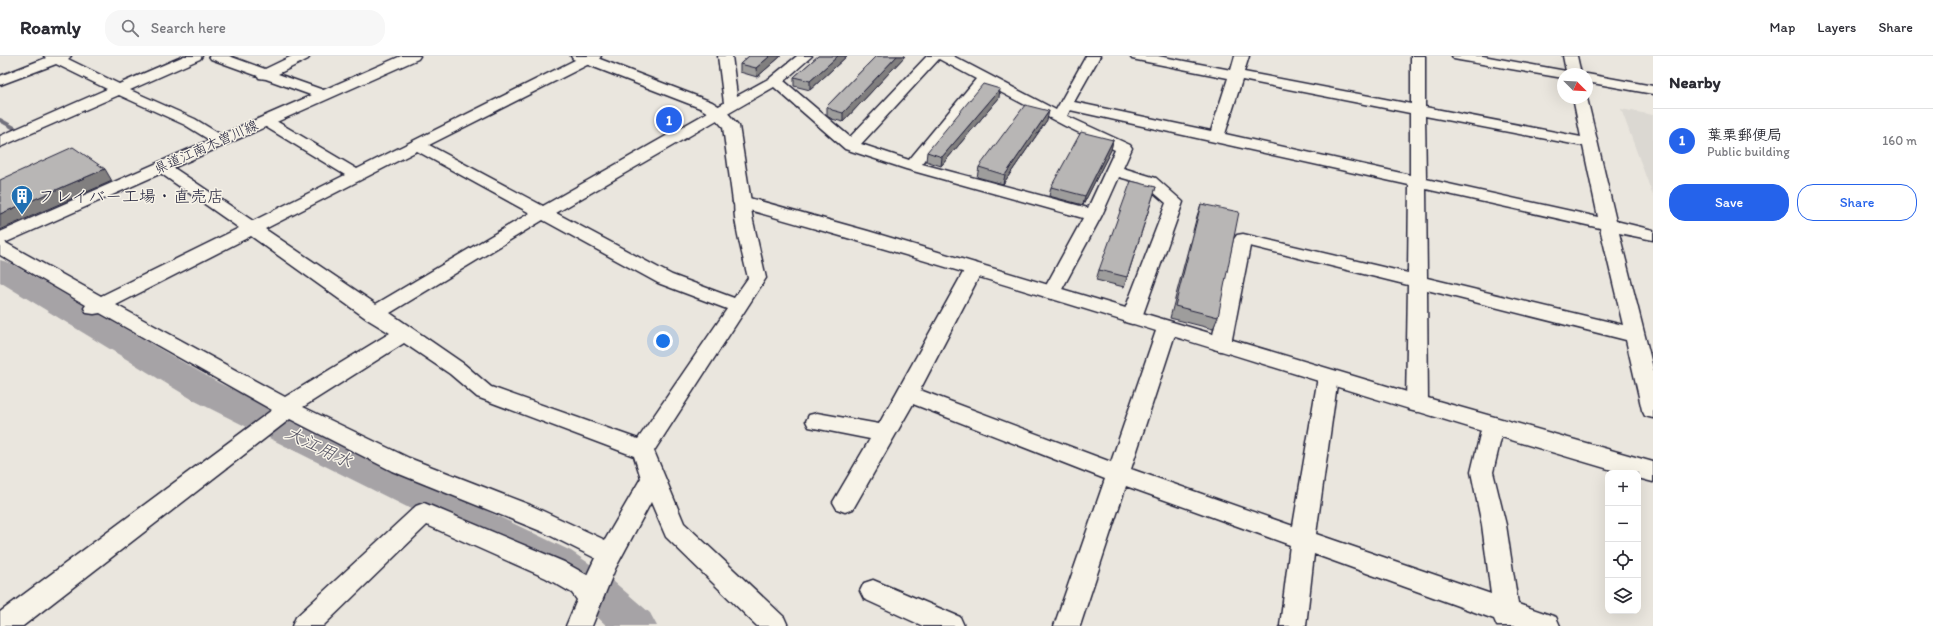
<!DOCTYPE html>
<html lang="en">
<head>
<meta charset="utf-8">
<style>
  body { margin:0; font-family:Itim,"Klee One",sans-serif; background:#f7f7f7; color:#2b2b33 }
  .controls { position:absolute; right:12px; bottom:12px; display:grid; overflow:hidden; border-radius:8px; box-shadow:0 4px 16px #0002 }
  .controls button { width:36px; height:36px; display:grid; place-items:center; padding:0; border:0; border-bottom:1px solid #e1e1e2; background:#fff; color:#2b2b33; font:20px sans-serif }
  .compass { position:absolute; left:1557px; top:12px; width:36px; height:36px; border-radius:50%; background:#fff; box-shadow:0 4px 16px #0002; rotate:114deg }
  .you { position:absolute; left:663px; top:285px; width:14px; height:14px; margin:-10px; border:3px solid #fff; border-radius:50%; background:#1a73e8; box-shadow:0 0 0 6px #1a73e833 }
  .badge { display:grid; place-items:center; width:26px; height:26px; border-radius:50%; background:#2563eb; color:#fff; font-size:13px; font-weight:700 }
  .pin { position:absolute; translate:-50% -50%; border:2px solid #fff; box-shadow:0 1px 4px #0006 }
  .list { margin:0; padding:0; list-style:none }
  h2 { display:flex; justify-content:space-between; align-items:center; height:52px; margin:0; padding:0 16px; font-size:17px }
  h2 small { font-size:13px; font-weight:400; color:#7c7c81 }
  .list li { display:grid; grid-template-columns:26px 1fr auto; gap:12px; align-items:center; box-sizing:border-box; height:64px; padding:0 16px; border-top:1px solid #e1e1e2 }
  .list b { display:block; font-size:15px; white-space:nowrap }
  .list p { margin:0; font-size:13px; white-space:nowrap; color:#7c7c81 }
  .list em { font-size:13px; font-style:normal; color:#7c7c81 }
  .actions { display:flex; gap:8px; padding:12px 16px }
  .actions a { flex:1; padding:9px 0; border:1px solid #2563eb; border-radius:16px; text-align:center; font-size:14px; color:#2563eb }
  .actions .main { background:#2563eb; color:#fff }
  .icon { flex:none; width:22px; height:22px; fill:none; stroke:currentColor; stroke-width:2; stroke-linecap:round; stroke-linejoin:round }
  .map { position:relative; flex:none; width:1653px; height:570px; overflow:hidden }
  header { display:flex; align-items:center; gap:24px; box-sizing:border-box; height:56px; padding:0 20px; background:#fff; border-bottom:1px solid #e1e1e2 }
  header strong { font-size:19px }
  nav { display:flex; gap:22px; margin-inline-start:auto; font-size:14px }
  .search { width:280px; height:36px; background:#f7f7f7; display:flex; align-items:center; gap:10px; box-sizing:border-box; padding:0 14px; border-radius:16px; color:#7c7c81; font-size:15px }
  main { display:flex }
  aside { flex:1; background:#fff }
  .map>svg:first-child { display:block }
  .built { fill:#dbd8d2 }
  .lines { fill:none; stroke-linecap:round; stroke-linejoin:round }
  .stream { stroke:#716f7b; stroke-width:4 }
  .river { fill:#a6a3a6; fill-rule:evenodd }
  .minor-casing { stroke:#22223b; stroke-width:3 }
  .tertiary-casing { stroke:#22223b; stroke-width:3 }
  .secondary-casing { stroke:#22223b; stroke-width:3 }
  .minor { fill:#f7f3e8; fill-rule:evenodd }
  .tertiary { fill:#f7f3e8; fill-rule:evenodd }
  .secondary { fill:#f7f3e8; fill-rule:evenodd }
  .wall { fill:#9e9d9c; stroke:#22223b }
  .shaded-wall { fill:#817f7f; stroke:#22223b }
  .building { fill:#b8b6b5; stroke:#22223b }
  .labels { text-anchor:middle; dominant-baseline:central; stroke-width:3; stroke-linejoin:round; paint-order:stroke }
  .far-street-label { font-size:14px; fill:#22223b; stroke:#f7f3e8 }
  .poi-label { font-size:17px; fill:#22223b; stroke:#f7f3e8; text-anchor:start }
  .water-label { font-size:18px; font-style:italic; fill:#504f60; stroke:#f7f3e8 }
</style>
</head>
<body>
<header>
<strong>Roamly</strong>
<div class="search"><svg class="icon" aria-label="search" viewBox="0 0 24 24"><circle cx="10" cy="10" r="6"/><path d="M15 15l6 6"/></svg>Search here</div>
<nav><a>Map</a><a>Layers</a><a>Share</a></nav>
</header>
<main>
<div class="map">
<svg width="1653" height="570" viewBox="0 0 1653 570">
  <rect width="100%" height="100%" fill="#eae6de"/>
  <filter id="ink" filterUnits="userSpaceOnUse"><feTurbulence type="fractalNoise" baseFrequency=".025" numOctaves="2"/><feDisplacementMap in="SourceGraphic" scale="8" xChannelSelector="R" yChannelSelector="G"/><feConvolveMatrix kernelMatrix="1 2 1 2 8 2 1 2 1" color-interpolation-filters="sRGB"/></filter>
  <g filter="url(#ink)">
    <path class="built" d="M1621,53L1653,59V140Z"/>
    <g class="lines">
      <path class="stream" d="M0,64L18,74"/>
      <path class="river" d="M0,204L10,207L219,327L571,495L606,519L650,557L657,570H607L578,543L543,519L195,345L0,226Z"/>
      <g class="minor-casing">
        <path id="minor" d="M44,0H71L68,3L119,28L184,0H202L200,3L130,34L195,63L226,82L229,85L226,88H216L185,69L119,39L0,91V80L107,33L56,8L0,29V20L46,2Z
          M209,0H229L265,13L292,0H310L308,3L278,18L329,36L331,39L329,42H319L266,23L259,22L258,20L211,3Z
          M583,0H601L599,3L429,89L543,150L724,47L718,0H732L737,40L770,22L797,0H812L784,25L850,81L927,0H953L1056,54L1086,0H1100L1074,46L1211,75L1228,22L1137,4L1132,3L1130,0H1158L1231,14L1235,0H1249L1244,16L1411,48V0H1425V51L1581,81L1573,42H1587L1616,165L1653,174V184L1619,177L1653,312V362L1645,360L1642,354L1626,284L1427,234L1428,348L1425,354L1417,356L1409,354L1406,348L1408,229L1250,190L1231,288L1228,293L1221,295L1214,293L1211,288L1234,183L1237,179L1243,178L1408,217L1409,129L1070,54L1067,60L1130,89L1132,92L1123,112L1156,122L1183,146L1142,261L1139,266L1132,268L1125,266L1122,261L1166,147L1144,128L1119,121L1102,159L1060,237L1058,241L1051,243L1044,241L1042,237L1083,162L906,113L845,93L774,31L556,157L672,219L734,242L748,222C745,208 729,152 736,142L742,141L748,142L750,146L753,165L766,222L654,395L684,467L784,561L788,570H757L666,481L651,446L615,513L592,570H566L577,544L572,537L546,522L427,469L323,570H292L296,561L416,450L424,447L564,506L587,519L595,502L543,476L392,415L290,363L23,570H0V556L272,354L100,257L94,258L87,257L84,252L86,249L0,199V185L6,187L101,240L239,172L156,114L154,111L156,108L162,106L168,108L253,165L345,119L261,68L258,65L261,62H271L357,113ZM939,3L976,23L909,104L861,88ZM1242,24L1410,57V119L1225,78ZM987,29L1065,70L1115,94L1088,152L922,108ZM1425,60L1583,90L1598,161L1426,123ZM417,95L530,157L376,248L265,173ZM1426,133L1600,172L1623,269L1427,222ZM543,164L658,227L727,253L638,383L491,331L464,308L390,257ZM251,180L367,263L390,277L285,341L116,249ZM404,287L450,318L477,341L634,400L641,422L605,484L530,449L409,402L303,351Z
          M1452,0H1483L1566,15L1563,0H1577L1581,18H1563V22L1459,4L1454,3Z
          M1586,18H1587L1653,30V38L1587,26Z
          M974,207L980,209L983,213L920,334L1111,406L1157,272L1160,267L1167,265L1174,267L1177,272L1131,413L1293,470L1318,321L1321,316L1328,313L1335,316L1338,321L1316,478L1491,538L1482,469L1471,416L1482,370L1485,364L1493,362L1501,364L1504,370L1493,416L1506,469L1518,548L1556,561L1560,570H1497L1494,563L1314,498L1306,570H1280L1290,489L1126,430L1080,570H1054L1105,423L913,348L853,453L845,456L837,453L833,446L870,383L809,371L806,365L809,359L817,357L879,368L965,213L968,209Z
          M873,524L960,561L964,570H923L864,543L860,535L864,527Z"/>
      </g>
      <g class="tertiary-casing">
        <path id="tertiary" d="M742,140L868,175L1417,339L1653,406V426L1638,422V417H1622C1326,330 1033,233 735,150L733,146L735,142Z"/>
      </g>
      <g class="secondary-casing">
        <path id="secondary" d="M401,0H420L418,3L0,189V176Z
          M571,0H592L712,46L725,54L739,70L751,146L749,150L742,152L735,150L733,146L723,71L713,60L700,52L573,3Z"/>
      </g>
      <use href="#minor" class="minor"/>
      <use href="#tertiary" class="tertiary"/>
      <use href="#secondary" class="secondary"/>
    </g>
    <path class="wall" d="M749,0H781L757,21L740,16V8Z
      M818,0H847L810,34L794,30V21Z
      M876,0H905L843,66L832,63L827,60V50Z
      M999,42L941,110L926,105L927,96Z
      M1047,64L1003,128L977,121L979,111Z
      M1113,84L1111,94L1083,149L1049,140L1051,131Z
      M1156,131L1124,231L1096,224L1099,214Z
      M1201,148L1218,261L1213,273L1170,262L1197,160Z"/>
    <path class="shaded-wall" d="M770,0H781L757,21L756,12Z
      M838,0H847L810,34V25Z
      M897,0H905L843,66V57Z
      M1000,33L999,42L941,110L942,101Z
      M1049,55L1047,64L1003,128L1005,119Z
      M1113,84L1111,94L1083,149L1085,140Z
      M105,113L112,125L0,174V158Z"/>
    <path class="building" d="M749,0H770L756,12L740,8Z
      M818,0H838L810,25L794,21Z
      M876,0H897L843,57L832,54L827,50Z
      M983,28L1000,33L942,101L927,96Z
      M1025,49L1049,55L1005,119L979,111Z
      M1081,76L1113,84L1085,140L1051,131Z
      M73,91L105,113L0,158V124Z
      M1131,125L1156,131L1127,221L1099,214Z
      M1201,148L1239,156L1218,261L1175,250Z"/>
  </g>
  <defs>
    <g id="building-pin" transform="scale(1.15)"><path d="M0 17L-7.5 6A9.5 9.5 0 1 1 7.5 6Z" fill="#1f6fb2" stroke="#f7f3e8"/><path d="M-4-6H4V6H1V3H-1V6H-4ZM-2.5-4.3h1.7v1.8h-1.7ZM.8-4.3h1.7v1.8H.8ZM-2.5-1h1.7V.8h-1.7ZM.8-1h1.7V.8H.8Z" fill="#fff"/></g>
  </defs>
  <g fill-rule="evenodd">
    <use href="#building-pin" x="22" y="140"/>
  </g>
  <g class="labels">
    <g class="far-street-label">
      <text transform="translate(206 91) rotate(-24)">県道江南木曽川線</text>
    </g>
    <g class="poi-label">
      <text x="38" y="140">フレイバー工場・直売店</text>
    </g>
    <g class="water-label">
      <text transform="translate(319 391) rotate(26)">大江用水</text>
    </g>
  </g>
</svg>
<div class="controls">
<button>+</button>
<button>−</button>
<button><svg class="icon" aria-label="locate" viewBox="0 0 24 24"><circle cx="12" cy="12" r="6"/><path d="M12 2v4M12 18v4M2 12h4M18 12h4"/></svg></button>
<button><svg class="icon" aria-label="layers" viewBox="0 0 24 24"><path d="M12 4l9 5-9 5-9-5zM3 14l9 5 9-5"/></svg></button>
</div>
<svg class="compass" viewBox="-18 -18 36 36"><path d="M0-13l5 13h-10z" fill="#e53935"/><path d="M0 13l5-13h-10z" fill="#7c7c81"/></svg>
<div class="you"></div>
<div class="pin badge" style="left:669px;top:64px">1</div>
</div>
<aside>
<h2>Nearby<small></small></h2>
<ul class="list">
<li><span class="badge">1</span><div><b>葉栗郵便局</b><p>Public building</p></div><em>160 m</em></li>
</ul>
<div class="actions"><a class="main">Save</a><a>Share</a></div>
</aside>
</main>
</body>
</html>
